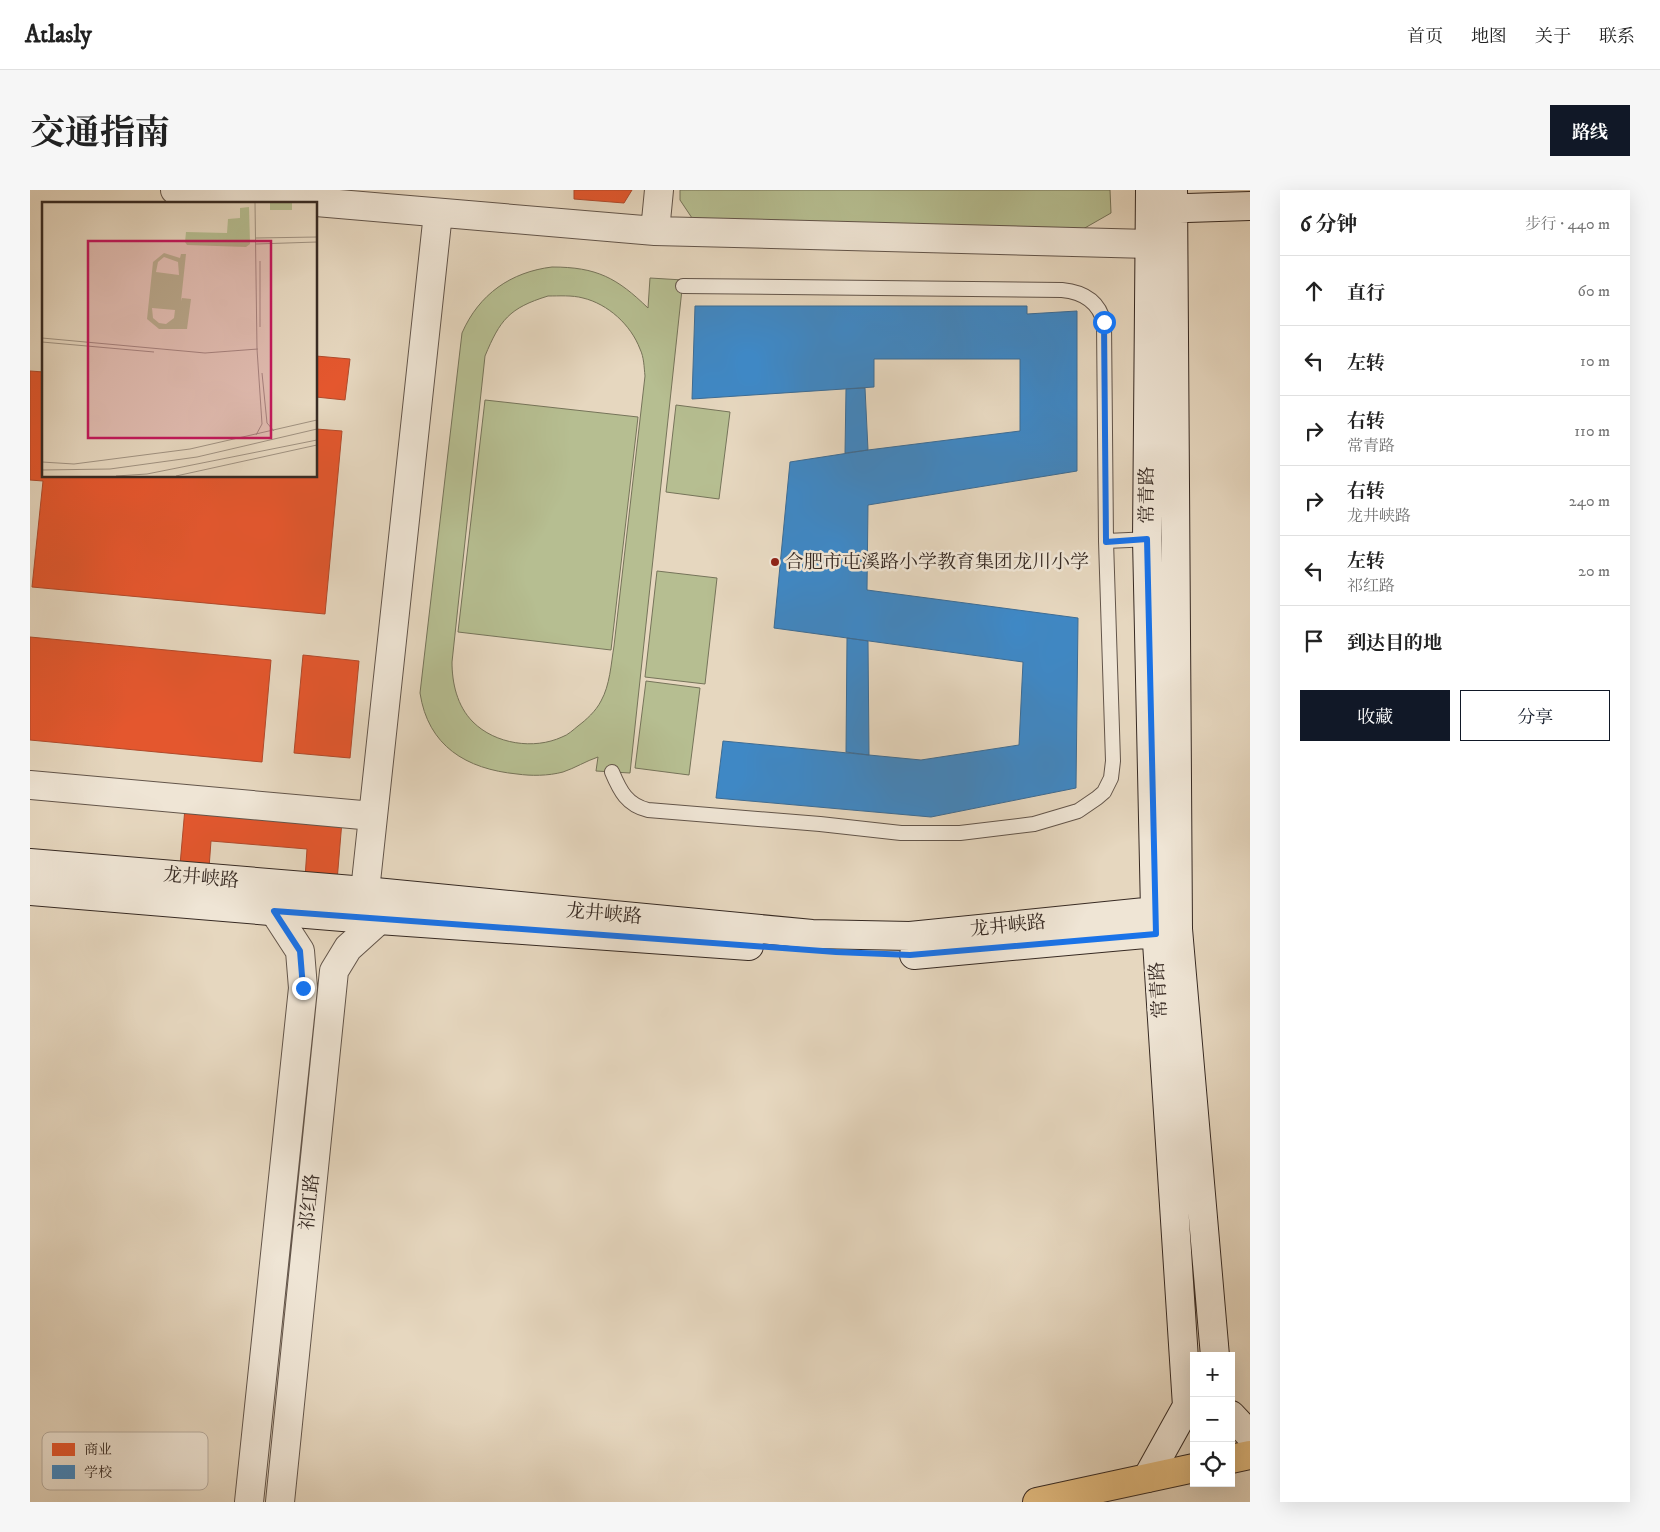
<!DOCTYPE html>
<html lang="zh">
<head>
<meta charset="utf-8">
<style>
  body { margin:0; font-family:"IM FELL DW Pica","Noto Serif SC",serif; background:#f6f6f6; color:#222 }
  .controls { position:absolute; right:15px; bottom:15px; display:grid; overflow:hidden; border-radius:0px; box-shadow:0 5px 20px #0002 }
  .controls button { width:45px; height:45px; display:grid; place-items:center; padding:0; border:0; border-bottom:1px solid #e0e0e0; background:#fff; color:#222; font:25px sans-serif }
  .stop { position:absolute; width:15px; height:15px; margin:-11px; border:4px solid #1a73e8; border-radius:50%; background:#fff }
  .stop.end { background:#1a73e8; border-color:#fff; box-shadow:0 1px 5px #0008 }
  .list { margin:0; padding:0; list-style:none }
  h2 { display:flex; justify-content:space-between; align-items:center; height:65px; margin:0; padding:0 20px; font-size:21px }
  h2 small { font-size:16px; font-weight:400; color:#767676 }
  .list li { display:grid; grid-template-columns:32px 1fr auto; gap:15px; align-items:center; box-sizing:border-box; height:70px; padding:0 20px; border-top:1px solid #e0e0e0 }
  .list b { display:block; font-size:19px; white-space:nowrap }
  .list p { margin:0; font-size:16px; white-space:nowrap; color:#767676 }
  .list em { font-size:16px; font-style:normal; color:#767676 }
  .actions { display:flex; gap:10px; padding:15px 20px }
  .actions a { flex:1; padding:11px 0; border:1px solid #111827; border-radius:0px; text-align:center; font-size:18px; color:#111827 }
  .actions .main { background:#111827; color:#fff }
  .icon { flex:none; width:28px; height:28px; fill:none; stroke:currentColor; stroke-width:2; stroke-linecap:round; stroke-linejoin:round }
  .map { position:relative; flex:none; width:1220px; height:1312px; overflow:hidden; border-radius:0px }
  header { display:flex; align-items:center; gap:30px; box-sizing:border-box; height:70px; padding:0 25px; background:#fff; border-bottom:1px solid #e0e0e0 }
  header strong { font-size:24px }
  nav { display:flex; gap:28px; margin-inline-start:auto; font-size:18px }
  .intro { display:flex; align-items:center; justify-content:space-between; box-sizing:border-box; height:120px; padding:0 30px }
  h1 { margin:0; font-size:35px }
  .button { padding:12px 22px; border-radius:0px; background:#111827; color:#fff; font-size:18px; font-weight:700 }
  main { display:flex; gap:30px; padding:0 30px }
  aside { flex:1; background:#fff; border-radius:0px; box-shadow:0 5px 20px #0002 }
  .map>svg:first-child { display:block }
  .green { fill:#b6be91; stroke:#76745a; fill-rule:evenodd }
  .shops { fill:#e4572e; stroke:#b04a2b }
  .schools { fill:#3f88c5; stroke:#3d6c94 }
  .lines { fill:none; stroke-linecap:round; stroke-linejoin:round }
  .lane-casing { stroke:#63554a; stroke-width:16 }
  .street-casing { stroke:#63554a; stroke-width:30 }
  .secondary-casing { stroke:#372a23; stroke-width:30 }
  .primary-casing { stroke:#372a23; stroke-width:30 }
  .lane { stroke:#efe5d5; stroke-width:14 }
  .street { stroke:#efe5d5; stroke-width:28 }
  .secondary { stroke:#efe5d5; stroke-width:28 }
  .primary { stroke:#e3bc80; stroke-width:28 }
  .route { stroke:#1a73e8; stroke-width:6 }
  .poi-dot { fill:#8f2418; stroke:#efe5d5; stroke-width:2 }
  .labels { text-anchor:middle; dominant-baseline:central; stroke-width:5; stroke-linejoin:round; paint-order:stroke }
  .street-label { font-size:19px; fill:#372a23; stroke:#efe5d5 }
  .poi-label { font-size:19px; fill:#372a23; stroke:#efe5d5; text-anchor:start }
  .inset-road { fill:none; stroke:#a09281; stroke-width:1 }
  .view { fill:#c2185b; fill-opacity:0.15; stroke:#c2185b; stroke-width:2.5 }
  .inset-edge { fill:none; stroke:#372a23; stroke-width:2.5 }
  .key { fill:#efe5d5; stroke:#b8ada0; stroke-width:1 }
  .key-label { font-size:14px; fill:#372a23 }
</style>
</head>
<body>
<header>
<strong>Atlasly</strong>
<nav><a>首页</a><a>地图</a><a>关于</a><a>联系</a></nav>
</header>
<div class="intro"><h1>交通指南</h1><a class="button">路线</a></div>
<main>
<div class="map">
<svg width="1220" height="1312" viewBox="0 0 1220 1312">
  <rect width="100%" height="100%" fill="#e6d7bf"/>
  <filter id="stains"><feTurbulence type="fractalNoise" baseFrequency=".004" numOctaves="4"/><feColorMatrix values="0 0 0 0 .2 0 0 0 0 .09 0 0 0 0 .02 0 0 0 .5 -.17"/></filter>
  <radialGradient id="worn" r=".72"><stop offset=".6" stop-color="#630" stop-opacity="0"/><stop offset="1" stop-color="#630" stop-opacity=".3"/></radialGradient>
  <path class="green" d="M650,0H1080L1081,23L1053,39L662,28L650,10Z
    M522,77C567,77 587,88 618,118L620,88L653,90L600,583L566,581L568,567C556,571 545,578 533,582C518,586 501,586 487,584C436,579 398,556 390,503L432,143C449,104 481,82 522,77ZM518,106C529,106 542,105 553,108C578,114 601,135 610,159C614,167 614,177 615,186L584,456C581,474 580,495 571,511C566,521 556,530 548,536C543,540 538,545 532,547C504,560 465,554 443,532C427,516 422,493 422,472L455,166C470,130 479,118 518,106Z
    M455,210L608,227L581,460L428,442Z
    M646,215L700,222L689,309L636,302Z
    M627,381L687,388L675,494L615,487Z
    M616,491L670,498L659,585L605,578Z"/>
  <path class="shops" d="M544,0H602L594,13L544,9Z
    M286,166L320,169L315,210L286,207Z
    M0,181L14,182V286H286V239L312,241L295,424L2,397L13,291L0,290Z
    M0,447L241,470L232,572L0,550Z
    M273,465L329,471L320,568L264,563Z
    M155,618L312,631L307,691L275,688L277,659L181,651L179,678L150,675Z"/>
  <path class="schools" d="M665,116H997V124L1047,121V281L838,315L837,400L1048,428L1046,598L901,627L686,608L693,551L891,570L989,555L993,472L744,438L760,272L838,260L990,241V169H844V197L662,209Z
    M835,198L838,260L815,263L816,199Z
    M817,448L838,451L839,565L816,562Z"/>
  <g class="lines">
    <g class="lane-casing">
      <path id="lane" d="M653,96L1032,100C1053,102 1069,111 1074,133L1076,351
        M582,582C590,601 597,615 618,620L790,634L871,643H930L1004,634L1048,621L1067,608L1074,602L1081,588L1083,571L1076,351L1122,349"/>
    </g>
    <g class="street-casing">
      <path id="street" d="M145,0L625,41L1119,54
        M625,41L629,0
        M0,595L343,626
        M335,701L408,23
        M219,1312L273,798L270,761L244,721
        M250,1312L304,781L318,758L349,730"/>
    </g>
    <g class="secondary-casing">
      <path id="secondary" d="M1143,0L1148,739L1185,1166
        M1126,19L1220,16
        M0,673L335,701L782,744L880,746L1125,721L1142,716
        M0,701L349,730L719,756
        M884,765L1126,743L1142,740
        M1201,1225L1220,1245
        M1117,1288L1157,1216L1125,721L1117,349L1120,0"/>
    </g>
    <g class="primary-casing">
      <path id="primary" d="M1201,1269L1220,1265
        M1007,1312L1164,1278"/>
    </g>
    <use href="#lane" class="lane"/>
    <use href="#street" class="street"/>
    <use href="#secondary" class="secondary"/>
    <use href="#primary" class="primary"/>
  </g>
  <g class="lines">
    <path class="route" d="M273,798L270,761L244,721L806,762L880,765L1126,744L1117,349L1076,352L1074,132"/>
  </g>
  <circle class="poi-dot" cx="745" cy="372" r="5"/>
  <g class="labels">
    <g class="street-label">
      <text transform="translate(1117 305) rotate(-90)">常青路</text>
      <text transform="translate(171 688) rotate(5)">龙井峡路</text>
      <text transform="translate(574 724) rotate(5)">龙井峡路</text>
      <text transform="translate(978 736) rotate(-6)">龙井峡路</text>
      <text transform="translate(1129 800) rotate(-94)">常青路</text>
      <text transform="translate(280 1012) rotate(-84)">祁红路</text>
    </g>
    <g class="poi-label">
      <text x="755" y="372">合肥市屯溪路小学教育集团龙川小学</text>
    </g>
  </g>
  <g transform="translate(12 12)">
    <rect width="275" height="275" fill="#e6d7bf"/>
    <path d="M228,1H250V8H228ZM207,5L208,42L204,45L145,43L143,40L144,30L185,31L186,17L198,16V6ZM122,51L138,56L139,52H144L139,99L140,96L149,97L145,127H117L105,117L111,60ZM122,55L136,60L137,73L114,70L116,60ZM110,106L133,108L132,116L124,122L117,121L111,116Z" fill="#b6be91" fill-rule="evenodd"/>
    <path class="inset-road" d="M213,1L215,147L220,222L214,233M214,36L275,35M214,42L275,40M218,59V125M0,136L163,151L216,147M0,140L112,150M220,171L225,221L232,229M0,260L32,262L148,247L275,218M0,268L68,267L155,255L275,227M74,274L105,272L275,238M134,274L275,243"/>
    <path class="view" d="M46,39H229V236H46Z"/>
    <rect width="275" height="275" class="inset-edge"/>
  </g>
  <rect x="12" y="1242" width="166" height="58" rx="8" class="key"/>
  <rect x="22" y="1253" width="23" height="13" fill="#e4572e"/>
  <rect x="22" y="1275" width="23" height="14" fill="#3f88c5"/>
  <g class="key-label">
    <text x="54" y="1264">商业</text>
    <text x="54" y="1287">学校</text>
  </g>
  <rect width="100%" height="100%" filter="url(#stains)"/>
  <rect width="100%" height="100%" fill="url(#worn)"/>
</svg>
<div class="controls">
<button>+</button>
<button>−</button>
<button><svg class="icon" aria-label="locate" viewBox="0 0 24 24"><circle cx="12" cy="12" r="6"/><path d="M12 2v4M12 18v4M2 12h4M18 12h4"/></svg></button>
</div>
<div class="stop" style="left:1074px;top:132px"></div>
<div class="stop end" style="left:273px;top:798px"></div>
</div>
<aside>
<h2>6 分钟<small>步行 · 440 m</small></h2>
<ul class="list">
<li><svg class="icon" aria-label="ahead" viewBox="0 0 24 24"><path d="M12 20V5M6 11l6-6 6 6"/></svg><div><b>直行</b></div><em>60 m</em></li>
<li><svg class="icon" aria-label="left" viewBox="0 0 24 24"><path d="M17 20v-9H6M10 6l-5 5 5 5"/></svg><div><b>左转</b></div><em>10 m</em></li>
<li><svg class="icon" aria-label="right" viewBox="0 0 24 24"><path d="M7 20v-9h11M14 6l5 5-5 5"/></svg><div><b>右转</b><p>常青路</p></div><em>110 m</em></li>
<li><svg class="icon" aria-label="right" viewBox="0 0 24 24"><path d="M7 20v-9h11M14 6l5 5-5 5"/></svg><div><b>右转</b><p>龙井峡路</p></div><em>240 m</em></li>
<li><svg class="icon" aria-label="left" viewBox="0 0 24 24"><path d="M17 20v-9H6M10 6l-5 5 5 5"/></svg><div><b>左转</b><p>祁红路</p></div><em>20 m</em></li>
<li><svg class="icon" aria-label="arrive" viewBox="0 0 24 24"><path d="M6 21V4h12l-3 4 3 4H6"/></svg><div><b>到达目的地</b></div></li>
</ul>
<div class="actions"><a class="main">收藏</a><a>分享</a></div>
</aside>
</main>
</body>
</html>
